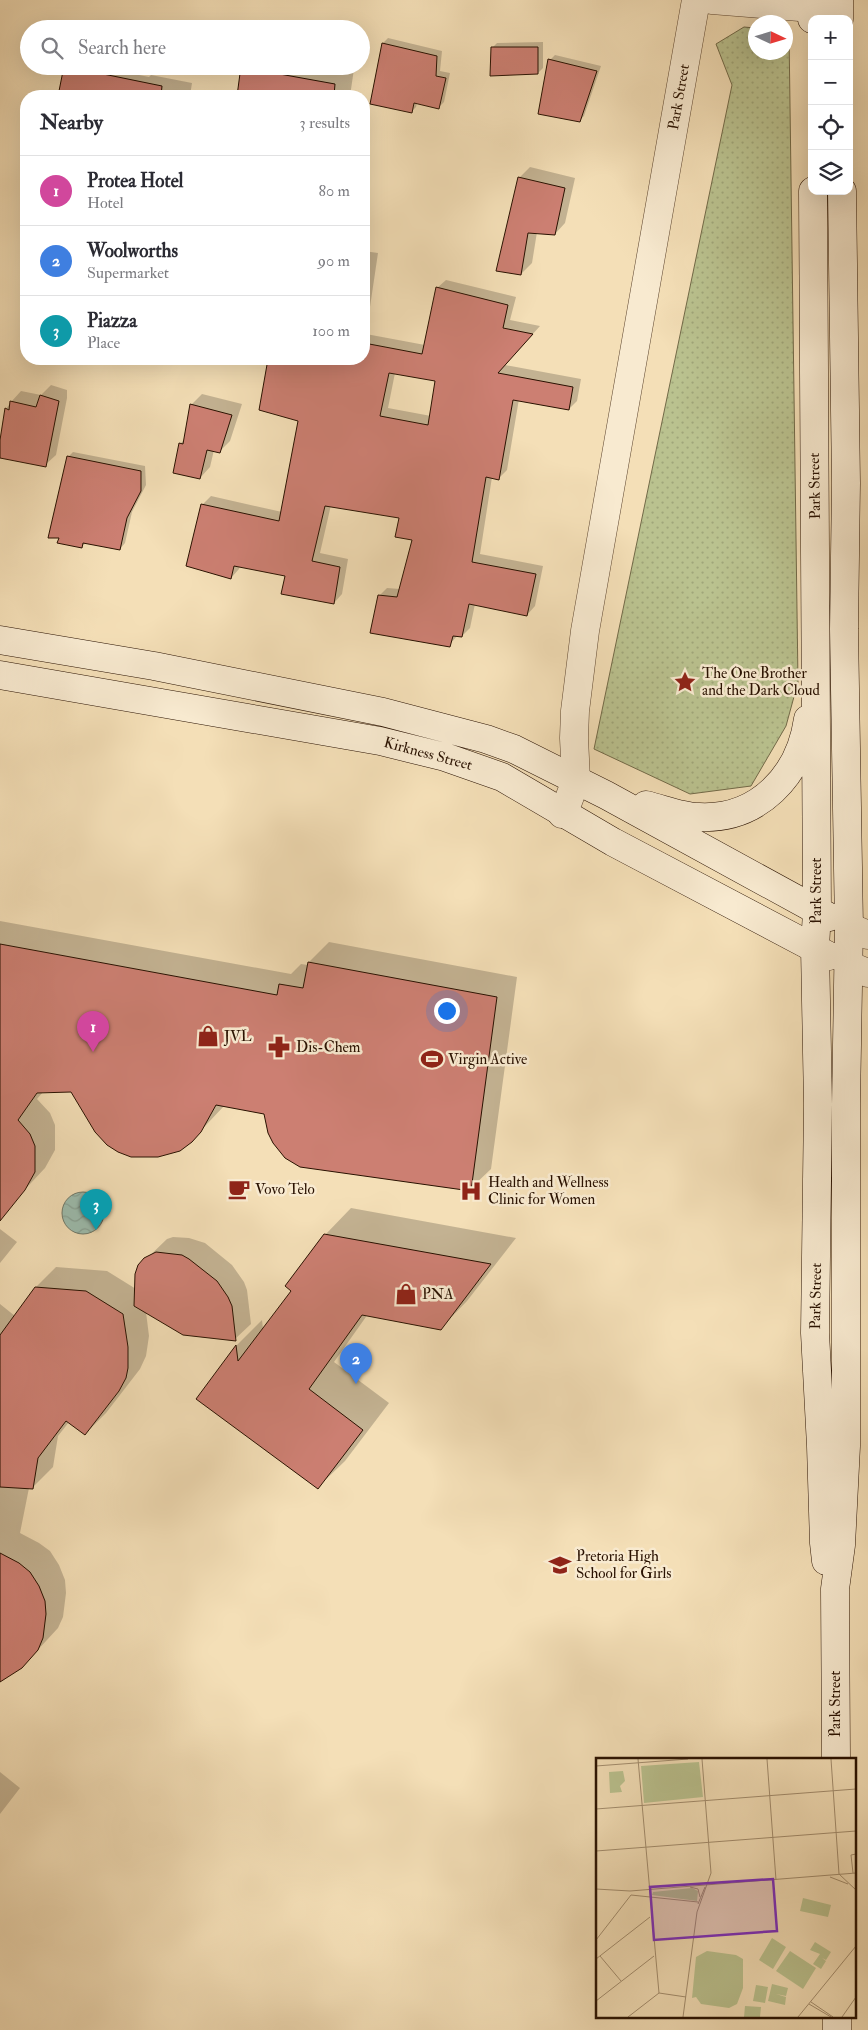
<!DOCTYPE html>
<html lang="en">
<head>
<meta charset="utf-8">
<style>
  body { margin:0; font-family:"IM FELL Double Pica",serif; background:#f7f7f7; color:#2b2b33 }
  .controls { position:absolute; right:15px; top:15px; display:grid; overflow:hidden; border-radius:10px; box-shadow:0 5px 20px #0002 }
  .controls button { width:45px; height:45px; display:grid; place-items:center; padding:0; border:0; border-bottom:1px solid #e1e1e2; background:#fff; color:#2b2b33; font:25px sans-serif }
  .compass { position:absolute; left:748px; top:15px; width:45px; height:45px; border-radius:50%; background:#fff; box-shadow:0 5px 20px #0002; rotate:94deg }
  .you { position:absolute; left:446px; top:1010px; width:18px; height:18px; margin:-12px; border:4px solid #fff; border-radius:50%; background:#1a73e8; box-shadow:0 0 0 8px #1a73e833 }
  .badge { display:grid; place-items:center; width:32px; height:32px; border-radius:50%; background:#8f2418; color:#fff; font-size:16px; font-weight:700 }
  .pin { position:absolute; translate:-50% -41px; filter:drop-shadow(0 1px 2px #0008) }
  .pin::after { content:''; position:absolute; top:26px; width:18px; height:15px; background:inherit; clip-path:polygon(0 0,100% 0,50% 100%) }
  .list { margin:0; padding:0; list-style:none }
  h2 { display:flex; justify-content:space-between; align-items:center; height:65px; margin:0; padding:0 20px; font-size:21px }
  h2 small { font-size:16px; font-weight:400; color:#7c7c81 }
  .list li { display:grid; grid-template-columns:32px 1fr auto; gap:15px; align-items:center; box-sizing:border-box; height:70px; padding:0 20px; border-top:1px solid #e1e1e2 }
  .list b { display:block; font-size:19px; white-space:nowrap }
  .list p { margin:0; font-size:16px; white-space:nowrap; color:#7c7c81 }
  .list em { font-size:16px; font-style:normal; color:#7c7c81 }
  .icon { flex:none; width:28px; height:28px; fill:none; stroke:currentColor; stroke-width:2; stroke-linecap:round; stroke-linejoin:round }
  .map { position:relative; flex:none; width:868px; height:2030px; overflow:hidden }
  .search { position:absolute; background:#fff; box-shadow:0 5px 20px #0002; left:20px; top:20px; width:350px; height:55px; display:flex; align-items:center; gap:12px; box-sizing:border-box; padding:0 18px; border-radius:28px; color:#7c7c81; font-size:19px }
  .panel { position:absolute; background:#fff; box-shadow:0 5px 20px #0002; left:20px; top:90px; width:350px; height:275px; border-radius:20px }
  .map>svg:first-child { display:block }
  .grass { fill:url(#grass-dots); stroke:#726a48 }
  .water { fill:url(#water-waves); stroke:#6e7869 }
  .shadow { fill:#0003; fill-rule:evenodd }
  .building { fill:#cc7f72; stroke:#291100; fill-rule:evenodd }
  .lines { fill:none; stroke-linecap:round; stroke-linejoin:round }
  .street-casing { stroke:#5c442e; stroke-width:29 }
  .secondary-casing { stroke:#291100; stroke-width:29 }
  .street { stroke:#f8ead0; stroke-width:28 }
  .secondary { stroke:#f8ead0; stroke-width:28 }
  .labels { text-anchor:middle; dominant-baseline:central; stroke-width:5; stroke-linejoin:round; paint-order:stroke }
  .street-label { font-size:15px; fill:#291100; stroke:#f8ead0 }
  .poi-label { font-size:15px; fill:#291100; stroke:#f8ead0; text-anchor:start }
  .inset-road { fill:none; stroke:#a38d6e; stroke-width:1 }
  .view { fill:#7b2cbf; fill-opacity:0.15; stroke:#7b2cbf; stroke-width:2.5 }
  .inset-edge { fill:none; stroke:#291100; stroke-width:2.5 }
</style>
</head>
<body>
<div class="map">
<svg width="868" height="2030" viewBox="0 0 868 2030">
  <defs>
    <pattern id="grass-dots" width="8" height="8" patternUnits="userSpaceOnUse" patternTransform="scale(1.25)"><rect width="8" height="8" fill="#bac28f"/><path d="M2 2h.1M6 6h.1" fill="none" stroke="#a0a67a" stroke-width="1.8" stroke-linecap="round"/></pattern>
    <pattern id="water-waves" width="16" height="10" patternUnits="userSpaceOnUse" patternTransform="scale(1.25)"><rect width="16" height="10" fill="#9cbdaf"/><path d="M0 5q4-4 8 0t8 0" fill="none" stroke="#86a195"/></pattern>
  </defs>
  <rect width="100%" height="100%" fill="#f4dfb7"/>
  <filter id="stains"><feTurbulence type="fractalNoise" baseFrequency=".004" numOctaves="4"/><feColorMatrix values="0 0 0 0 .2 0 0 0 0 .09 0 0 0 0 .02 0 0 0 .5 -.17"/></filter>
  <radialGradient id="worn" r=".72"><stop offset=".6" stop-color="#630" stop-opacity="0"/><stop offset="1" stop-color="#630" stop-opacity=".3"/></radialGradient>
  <path class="grass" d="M744,27L755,28L756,52H786V33L789,34L798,682L786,726L751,786L690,794L594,749L732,85L716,44Z"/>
  <path class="water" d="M62 1213a21 21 0 1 1 42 0a21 21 0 1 1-42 0Z"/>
  <path class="shadow" d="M260,27L277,29H258Z
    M388,38L442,51L440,71L450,73L444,102L439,107L417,103L416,107L411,112L372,103L383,43Z
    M543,42V68L538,73L492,48L497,43Z
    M555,55L601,66L584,116L579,121L550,60Z
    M65,66H95L149,77L151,75L192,83L190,96H60Z
    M242,66H336L354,69L350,96H238Z
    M530,167L575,178L565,223L555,234L537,232L532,263L521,274L519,178Z
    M364,251L378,253L366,334L425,345L437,288L446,280L516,297L510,320L540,326L505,365L581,379L577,401L569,409L519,399L507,470L498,479L492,477L480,554L543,566L535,606L527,615L475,604L470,628L462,636L458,635L449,645L379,596L387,588L400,589L413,539L400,517L331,505L320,553L348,559L342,594L334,603L286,575L240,566L239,569L231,578L202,505L211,496L282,512L309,359H364ZM395,373L437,380L431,416L388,408Z
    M72,359H95L91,363Z
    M51,385L67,390V398L56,455L45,465L0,457L6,409L11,402L21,391L41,395Z
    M202,394L242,404L230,441L220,451L214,450L210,467L200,478L180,444L185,439L191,405Z
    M73,452L145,466L146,485L132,512L125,543L120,549L86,543L81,547L68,457Z
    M0,921L291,974L301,964L308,965L309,962L329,942L517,977L491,1169L470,1189L266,1113L224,1106L191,1141L72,1090L43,1092L37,1099L50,1113L55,1125V1150L45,1168L0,1216Z
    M351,1208L516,1238L467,1301L441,1328L368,1314L334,1362L389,1403L345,1461L318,1487L197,1399L237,1345L262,1320L263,1329L292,1290L325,1235Z
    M0,1229L17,1242L0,1263Z
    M173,1237L189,1238L205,1243L232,1265L244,1282L247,1290L251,1324L235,1339L146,1312L149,1336L146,1356L140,1369L106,1413L85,1434L69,1422L58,1436L53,1467L32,1488H29L20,1533L39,1543L50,1551L59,1565L65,1580L66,1593L63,1617L58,1628L22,1667L0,1677V1304L15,1316L35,1288L56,1267L107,1271L136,1289L139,1266L167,1239Z
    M0,1772L20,1788L0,1814Z"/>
  <path class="building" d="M382,43L437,56L436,76L446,78L439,109L414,103L412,113L370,104Z
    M491,47H538V74L490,76Z
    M548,59L597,71L580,122L538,114Z
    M64,66L162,86L161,96H58Z
    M241,66H275L274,73L335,84L334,96H237Z
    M518,177L565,188L555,235L528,233L521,275L496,271Z
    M436,287L508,305L503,328L533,334L498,373L573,387L569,410L513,400L499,480L486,477L472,562L536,574L527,616L469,604L462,637L453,636L450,647L370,633L378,595L397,597L412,540L395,537L399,518L325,506L312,561L340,567L334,604L281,594L285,576L234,566L231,579L186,566L201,504L279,521L298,421L259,410L268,359H364V343L422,354ZM389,373L435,381L428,425L380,416Z
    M40,395L59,401L46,467L0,458V440L5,408L9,410L10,401L36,407Z
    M190,404L232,415L220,453L207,450L200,479L173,473L179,443L183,444Z
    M67,456L141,471V491L127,518L120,550L83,543L82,548L57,543L59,538H48Z
    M0,944L277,995L279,984L303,988L308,962L497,997L471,1191L300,1167L285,1158L273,1143L268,1133L264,1114L216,1105L201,1132L192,1142L180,1151L158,1157H131L118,1152L107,1145L95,1132L71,1092L37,1093L18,1120L30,1134L35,1146V1172L25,1190L0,1221Z
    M324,1234L491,1264L441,1330L362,1315L309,1389L363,1430L318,1489L196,1399L236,1345L238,1361L291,1291L285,1286Z
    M156,1252L182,1255L189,1259L217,1281L228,1297L232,1306L236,1341L183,1335L134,1306L135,1274L138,1265L144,1258Z
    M35,1287L86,1291L123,1314L128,1347V1368L126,1378L119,1391L85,1435L66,1421L38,1458L33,1489L0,1487V1335Z
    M0,1553L19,1563L30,1572L39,1586L45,1601L46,1614L43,1638L38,1650L22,1668L0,1682Z"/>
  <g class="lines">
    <g class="street-casing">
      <path id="street" d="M712,0L812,8H835
        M562,814L569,799L576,780L574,738L575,711L585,631L696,0
        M849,927L868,935
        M848,965L868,973"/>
    </g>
    <g class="secondary-casing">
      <path id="secondary" d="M812,0V19
        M839,0V19
        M813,191L817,911L815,948L818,1104L815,1333L821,1446L824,1543L826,1561
        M0,640L154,666L383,712L486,739L514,749L606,795L829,917
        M0,675L380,741L445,757L502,777L613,842L829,956
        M646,805C663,809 682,817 699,817C758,820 800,776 808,719
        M836,1759L835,1589L841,1545L846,1446V1104L849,927L844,629L846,483L842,191
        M837,2016V2030"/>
    </g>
    <use href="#street" class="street"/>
    <use href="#secondary" class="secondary"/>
  </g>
  <defs>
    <g id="sight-bare" transform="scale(1.725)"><path d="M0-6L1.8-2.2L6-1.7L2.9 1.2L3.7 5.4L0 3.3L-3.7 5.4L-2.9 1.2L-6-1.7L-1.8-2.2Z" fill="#8f2418" stroke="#f8ead0" stroke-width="2.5" paint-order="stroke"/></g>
    <g id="shop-bare" transform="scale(1.725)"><path d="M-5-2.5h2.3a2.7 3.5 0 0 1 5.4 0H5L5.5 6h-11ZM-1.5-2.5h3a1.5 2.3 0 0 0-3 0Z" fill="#8f2418" stroke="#f8ead0" stroke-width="2.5" paint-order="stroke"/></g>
    <g id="pharmacy-bare" transform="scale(1.725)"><path d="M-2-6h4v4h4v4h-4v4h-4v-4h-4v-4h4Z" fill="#8f2418" stroke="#f8ead0" stroke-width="2.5" paint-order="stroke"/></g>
    <g id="stadium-bare" transform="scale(1.725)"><path d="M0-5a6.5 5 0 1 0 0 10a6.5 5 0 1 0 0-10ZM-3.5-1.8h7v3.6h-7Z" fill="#8f2418" stroke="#f8ead0" stroke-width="2.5" paint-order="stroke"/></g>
    <g id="cafe-bare" transform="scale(1.725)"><path d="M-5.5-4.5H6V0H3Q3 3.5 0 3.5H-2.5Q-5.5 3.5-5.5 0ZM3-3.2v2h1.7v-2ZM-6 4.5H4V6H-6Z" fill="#8f2418" stroke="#f8ead0" stroke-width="2.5" paint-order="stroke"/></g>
    <g id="hospital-bare" transform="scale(1.725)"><path d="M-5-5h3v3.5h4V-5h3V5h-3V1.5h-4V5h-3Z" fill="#8f2418" stroke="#f8ead0" stroke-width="2.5" paint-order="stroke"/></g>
    <g id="school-bare" transform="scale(1.725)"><path d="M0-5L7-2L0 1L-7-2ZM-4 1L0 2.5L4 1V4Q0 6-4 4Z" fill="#8f2418" stroke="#f8ead0" stroke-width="2.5" paint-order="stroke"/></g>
  </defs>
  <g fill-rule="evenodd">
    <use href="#sight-bare" x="685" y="682"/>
    <use href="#shop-bare" x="208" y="1036"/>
    <use href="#pharmacy-bare" x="279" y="1047"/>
    <use href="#stadium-bare" x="432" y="1059"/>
    <use href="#cafe-bare" x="239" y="1189"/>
    <use href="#hospital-bare" x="471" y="1191"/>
    <use href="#shop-bare" x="406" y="1294"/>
    <use href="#school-bare" x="560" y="1565"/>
  </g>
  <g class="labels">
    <g class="street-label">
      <text transform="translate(679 97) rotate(-80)">Park Street</text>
      <text transform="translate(815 486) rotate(-91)">Park Street</text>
      <text transform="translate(428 754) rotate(15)">Kirkness Street</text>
      <text transform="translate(816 891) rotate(-90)">Park Street</text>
      <text transform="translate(816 1296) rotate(-89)">Park Street</text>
      <text transform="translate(835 1704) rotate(-90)">Park Street</text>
    </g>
    <g class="poi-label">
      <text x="702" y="673">The One Brother<tspan x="702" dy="17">and the Dark Cloud</tspan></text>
      <text x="224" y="1036">JVL</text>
      <text x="296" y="1047">Dis-Chem</text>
      <text x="448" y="1059">Virgin Active</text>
      <text x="488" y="1182">Health and Wellness<tspan x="488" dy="17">Clinic for Women</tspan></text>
      <text x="255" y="1189">Vovo Telo</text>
      <text x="422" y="1294">PNA</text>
      <text x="576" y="1556">Pretoria High<tspan x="576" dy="17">School for Girls</tspan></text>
    </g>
  </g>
  <g transform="translate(596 1758)">
    <rect width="260" height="260" fill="#f4dfb7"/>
    <path d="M103,4L107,39L48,45L45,8ZM96,130L102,133L101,143L56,137L57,134Z" fill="#bac28f"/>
    <path d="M27,13L29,23L24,28L26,34L14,35L13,14ZM207,140L235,147L232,159L204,153ZM176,180L190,189L177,211L163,202ZM219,184L235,194L230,202L226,200L230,203L225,211L217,206L224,196L214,192ZM111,193L140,197L147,201V230L141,246L133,250L105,246L100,239L96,240L100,199ZM194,193L220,210L207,231L180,213ZM176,226L192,230L190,238L180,236L190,239L189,247L172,243ZM160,227L172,229L169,245L157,243ZM149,248L165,249L164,259H148Z" fill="#bac28f"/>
    <path class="inset-road" d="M42,1L63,235M171,1L180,122M235,1L243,116M0,8L92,1M0,51L260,31M0,93L260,73M257,115L255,97L260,96M243,116L260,132M234,119L252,126M94,129L102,131L104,139M0,131L34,133L260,115M102,146L109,129M0,182L35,137L102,144M4,198L25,223M0,201L54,159M0,243L58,198M215,244L237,259M213,246L235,259M32,259L63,235L90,239M87,259L101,154L115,115L106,1M202,259L260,188M246,259L260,239"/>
    <path class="view" d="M177,121L181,173L58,182L54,129Z"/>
    <rect width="260" height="260" class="inset-edge"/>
  </g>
  <rect width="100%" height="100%" filter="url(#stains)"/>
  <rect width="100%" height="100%" fill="url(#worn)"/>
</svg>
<div class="controls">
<button>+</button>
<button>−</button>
<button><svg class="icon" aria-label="locate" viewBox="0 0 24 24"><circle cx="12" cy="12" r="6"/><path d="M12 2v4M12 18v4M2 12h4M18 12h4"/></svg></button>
<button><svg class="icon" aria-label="layers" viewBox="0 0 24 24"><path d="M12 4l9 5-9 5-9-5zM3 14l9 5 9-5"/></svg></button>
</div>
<svg class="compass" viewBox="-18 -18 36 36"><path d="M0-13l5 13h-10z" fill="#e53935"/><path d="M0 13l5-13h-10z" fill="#7c7c81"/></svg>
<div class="you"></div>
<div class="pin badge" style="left:93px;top:1052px;background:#d1479c">1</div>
<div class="pin badge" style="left:356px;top:1384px;background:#3f7fe0">2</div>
<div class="pin badge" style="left:96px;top:1230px;background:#0f9aa8">3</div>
<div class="search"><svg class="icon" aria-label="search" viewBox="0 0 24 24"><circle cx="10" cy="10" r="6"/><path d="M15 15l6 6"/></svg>Search here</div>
<section class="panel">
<h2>Nearby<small>3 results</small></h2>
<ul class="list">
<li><span class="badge" style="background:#d1479c">1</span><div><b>Protea Hotel</b><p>Hotel</p></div><em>80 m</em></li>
<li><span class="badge" style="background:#3f7fe0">2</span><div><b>Woolworths</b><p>Supermarket</p></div><em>90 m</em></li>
<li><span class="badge" style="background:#0f9aa8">3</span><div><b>Piazza</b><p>Place</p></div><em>100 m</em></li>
</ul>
</section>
</div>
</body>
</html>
